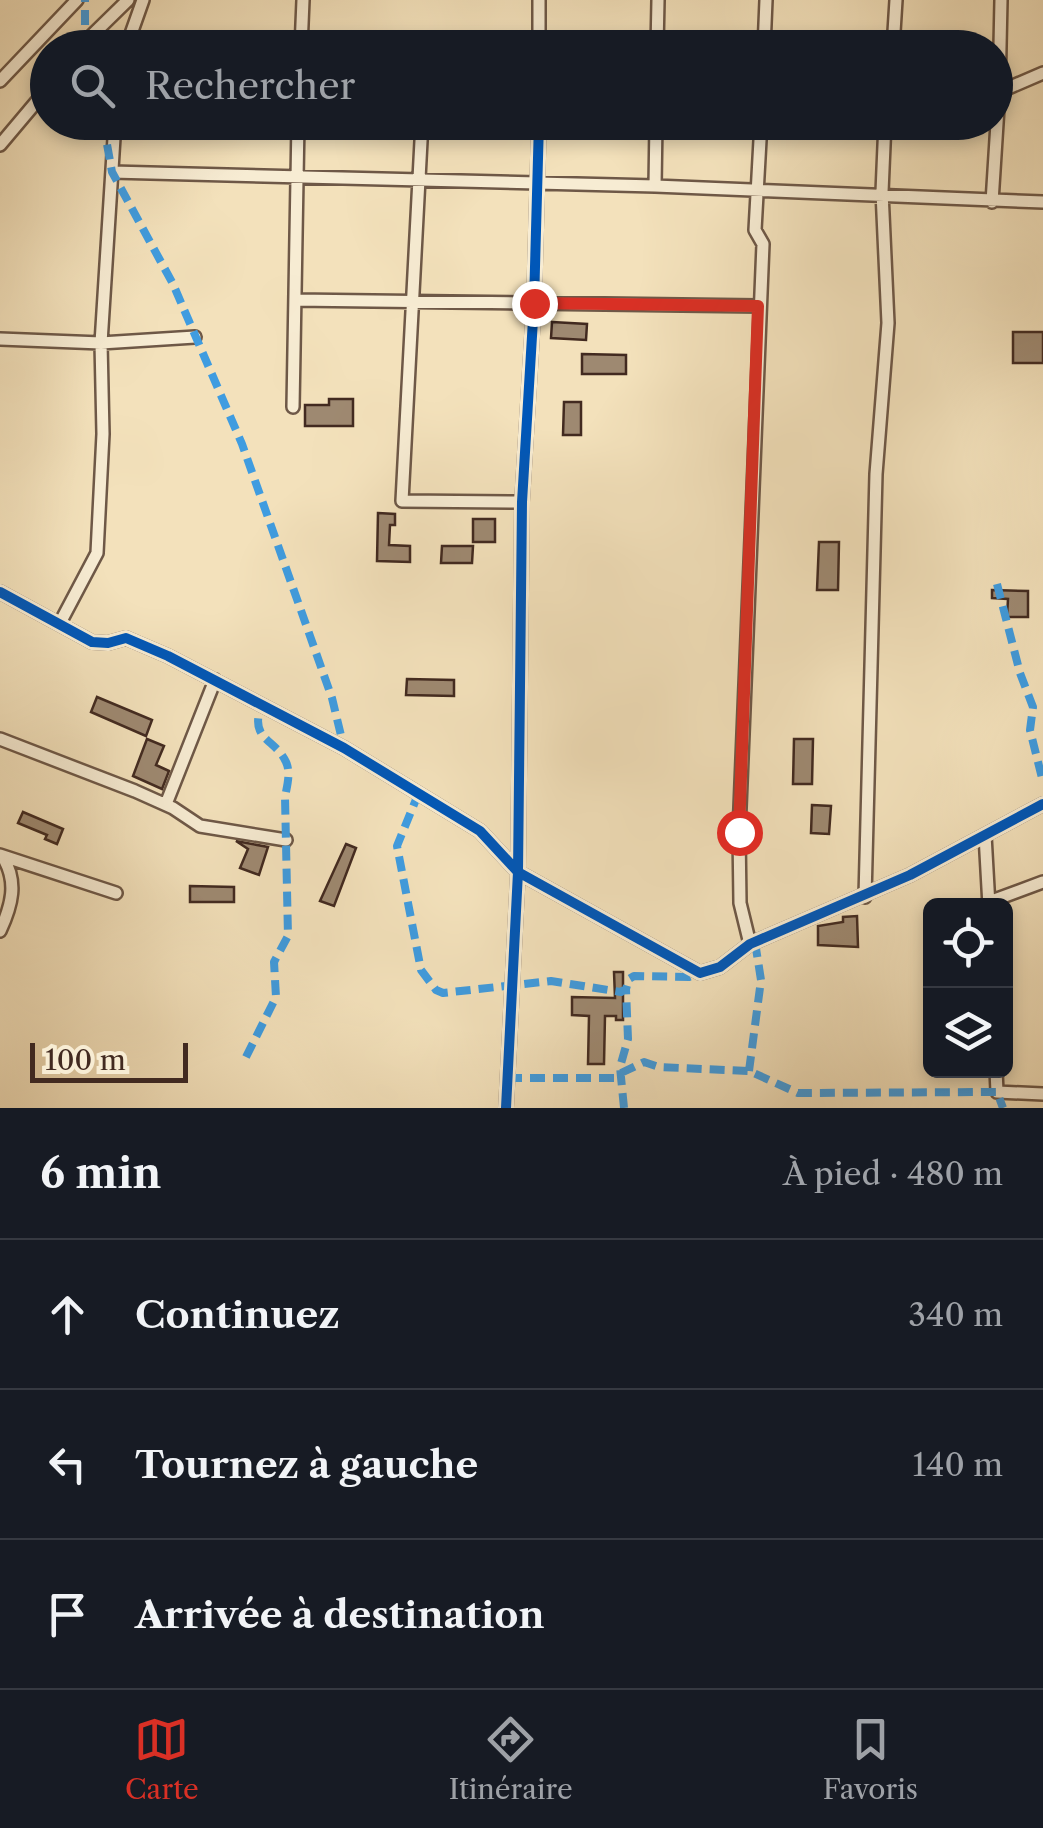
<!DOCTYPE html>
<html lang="fr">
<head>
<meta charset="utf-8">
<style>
  body { margin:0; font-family:"Libre Caslon Text",serif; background:#242831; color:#f1f3f6 }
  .controls { position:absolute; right:30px; bottom:30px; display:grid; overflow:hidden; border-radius:15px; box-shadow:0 5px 15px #0003 }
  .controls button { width:90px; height:90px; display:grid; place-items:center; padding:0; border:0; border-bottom:2px solid #363941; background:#171b24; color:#f1f3f6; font:50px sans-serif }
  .scale { position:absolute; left:30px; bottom:25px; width:158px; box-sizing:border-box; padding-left:10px; border:5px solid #422a20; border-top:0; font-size:28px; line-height:35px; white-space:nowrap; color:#422a20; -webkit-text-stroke:8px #f7ecd3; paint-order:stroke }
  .stop { position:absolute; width:30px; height:30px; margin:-22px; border:8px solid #d93025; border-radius:50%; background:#fff }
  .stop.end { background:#d93025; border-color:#fff; box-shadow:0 2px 10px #0008 }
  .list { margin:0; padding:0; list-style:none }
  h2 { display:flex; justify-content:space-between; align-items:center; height:130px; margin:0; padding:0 40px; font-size:42px }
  h2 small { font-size:32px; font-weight:400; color:#9ea1a6 }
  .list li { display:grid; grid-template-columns:65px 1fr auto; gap:30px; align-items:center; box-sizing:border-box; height:150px; padding:0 40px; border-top:2px solid #363941 }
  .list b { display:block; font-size:38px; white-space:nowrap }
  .list em { font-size:32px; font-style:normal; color:#9ea1a6 }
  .icon { flex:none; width:55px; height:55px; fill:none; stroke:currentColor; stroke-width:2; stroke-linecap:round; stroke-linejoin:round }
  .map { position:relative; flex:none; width:1043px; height:1108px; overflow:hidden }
  .search { position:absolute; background:#171b24; box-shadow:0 5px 15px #0003; left:30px; right:30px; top:30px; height:110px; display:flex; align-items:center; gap:25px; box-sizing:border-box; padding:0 35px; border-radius:55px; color:#9ea1a6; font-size:38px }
  .sheet { height:580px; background:#171b24 }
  nav { display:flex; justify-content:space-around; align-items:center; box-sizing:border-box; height:140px; border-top:2px solid #363941; background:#171b24; font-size:28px; color:#9ea1a6 }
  nav a { display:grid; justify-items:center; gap:5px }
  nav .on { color:#d93025 }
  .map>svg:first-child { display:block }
  .building { fill:#9e8971; stroke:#422a20; stroke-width:2.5 }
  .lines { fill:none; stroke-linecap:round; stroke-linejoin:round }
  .street-casing { stroke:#6e5847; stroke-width:16 }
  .street { stroke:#f7ecd3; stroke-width:11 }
  .quiet { stroke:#3f9ce0; stroke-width:8; stroke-dasharray:15 8; stroke-linecap:butt }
  .cycleway-casing { stroke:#f7ecd3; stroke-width:16 }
  .cycleway { stroke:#0057b8; stroke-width:10 }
  .route { stroke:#d93025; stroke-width:12 }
</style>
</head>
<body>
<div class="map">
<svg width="1043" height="1108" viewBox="0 0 1043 1108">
  <rect width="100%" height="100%" fill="#f3e1bb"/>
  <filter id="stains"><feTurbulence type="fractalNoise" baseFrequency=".002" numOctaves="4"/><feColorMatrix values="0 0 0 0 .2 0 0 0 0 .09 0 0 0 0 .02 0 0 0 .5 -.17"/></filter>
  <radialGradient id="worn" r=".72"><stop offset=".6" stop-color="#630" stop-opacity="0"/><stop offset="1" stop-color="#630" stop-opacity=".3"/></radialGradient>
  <path class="building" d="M552,322L587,324L586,340L551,338Z
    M1013,332H1043V363H1013Z
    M582,354L626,355V374H582Z
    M329,399H353V426H305V405H329Z
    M564,402H581V435H563Z
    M378,513L395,514V525H390L389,545L410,546V562L377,561Z
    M473,519H495V542H473Z
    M819,542H839L838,590H817Z
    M442,546H473L472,563H441Z
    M992,590L1028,591V617H1007L1008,599L992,598Z
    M407,679L454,680V696L406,695Z
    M97,697L152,720L146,736L91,712Z
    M147,739L164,746L156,765L169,771L162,789L133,776Z
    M794,739H813L812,784H793Z
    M812,805L831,806L829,834L811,833Z
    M23,812L63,829L57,844L45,839L47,835L18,823Z
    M236,841L268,847L259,875L240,868L248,849Z
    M346,844L356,848L334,906L320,901Z
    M190,886L234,887V902H190Z
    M857,916L858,947L818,945V926L843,922V917Z
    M614,972H623V1020H616V1016H605L604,1064H588L589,1016L572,1015V997L615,998Z"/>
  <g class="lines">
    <g class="street-casing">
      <path id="street" d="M539,0V48
        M79,48L128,0
        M126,48L143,0
        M301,48L303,0
        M657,48L658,0
        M764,48L766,0
        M893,48L896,0
        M0,81L77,0
        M999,92L1043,73
        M422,122L402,501L522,502
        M0,145L48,88
        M112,172L655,186L1043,202
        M655,186L656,122
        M992,202L999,92L1001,0
        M295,300L759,306
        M0,339L101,343L195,337
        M293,407L298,122
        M0,592L92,642L108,643L126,638L168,656L344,748L480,831L518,872L700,973L720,967L750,944L910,875L1043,804
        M60,623L97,553L103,434L101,343L115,122
        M0,739L135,791L173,808L200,826L286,840
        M166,804L215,680
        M985,835L989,906
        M0,855L116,893
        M865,897L876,474L888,323L882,192L885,122
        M989,902L1043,882
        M0,931C12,905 18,882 3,857
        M750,944L740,903L739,832L763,244L755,230L761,122
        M996,1070L997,1092L1043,1094
        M506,1108L518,872L522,502L534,303L539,122"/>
    </g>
    <use href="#street" class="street"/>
    <path class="quiet" d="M85,48V0
      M103,122L112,172L173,284L242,444L332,698L344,748
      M997,584L1020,673L1033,707L1030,730L1043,782
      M419,792L397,846L421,970L436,990L443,993L551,981L621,992L626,989L629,979L634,976L689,977L699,973
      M246,1057L276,997L274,962L288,936L285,797C287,786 291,773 286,762C275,738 248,740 262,704
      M749,1071L761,980L755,942
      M621,1073L644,1062L659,1067L749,1071L798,1093L997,1092L1003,1108
      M507,1078H621
      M624,1108L620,1067L628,1039L626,989"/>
    <g class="cycleway-casing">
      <path id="cycleway" d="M0,592L92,642L108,643L126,638L168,656L344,748L480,831L518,872L700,973L720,967L750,944L910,875L1043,804
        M506,1108L518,872L522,502L534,303L539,122"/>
    </g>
    <use href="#cycleway" class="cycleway"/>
  </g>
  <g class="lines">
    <path class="route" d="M534,303L758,306L739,832"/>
  </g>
  <rect width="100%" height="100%" filter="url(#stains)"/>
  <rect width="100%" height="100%" fill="url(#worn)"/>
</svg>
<div class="controls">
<button><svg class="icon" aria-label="locate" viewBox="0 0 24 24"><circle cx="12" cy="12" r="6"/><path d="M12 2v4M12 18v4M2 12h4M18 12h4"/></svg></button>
<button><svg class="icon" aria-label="layers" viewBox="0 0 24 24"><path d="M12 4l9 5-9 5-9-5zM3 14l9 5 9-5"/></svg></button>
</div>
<div class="scale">100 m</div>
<div class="stop" style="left:739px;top:832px"></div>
<div class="stop end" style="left:534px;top:303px"></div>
<div class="search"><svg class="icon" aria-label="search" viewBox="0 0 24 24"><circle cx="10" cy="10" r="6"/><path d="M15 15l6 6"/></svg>Rechercher</div>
</div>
<section class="sheet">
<h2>6 min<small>À pied · 480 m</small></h2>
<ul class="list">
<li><svg class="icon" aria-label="ahead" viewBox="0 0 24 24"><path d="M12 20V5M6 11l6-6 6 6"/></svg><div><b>Continuez</b></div><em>340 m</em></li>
<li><svg class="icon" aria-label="left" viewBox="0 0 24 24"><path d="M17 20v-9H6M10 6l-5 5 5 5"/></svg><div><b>Tournez à gauche</b></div><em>140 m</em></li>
<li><svg class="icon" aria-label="arrive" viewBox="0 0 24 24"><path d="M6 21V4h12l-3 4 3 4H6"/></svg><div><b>Arrivée à destination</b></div></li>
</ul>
</section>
<nav>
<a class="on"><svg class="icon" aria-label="map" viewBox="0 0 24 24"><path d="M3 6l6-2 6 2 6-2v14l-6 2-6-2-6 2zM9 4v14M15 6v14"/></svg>Carte</a>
<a><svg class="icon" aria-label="directions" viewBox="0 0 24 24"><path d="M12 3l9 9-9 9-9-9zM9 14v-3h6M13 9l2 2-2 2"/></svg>Itinéraire</a>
<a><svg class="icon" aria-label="saved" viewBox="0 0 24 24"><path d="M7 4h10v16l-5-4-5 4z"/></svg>Favoris</a>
</nav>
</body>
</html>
